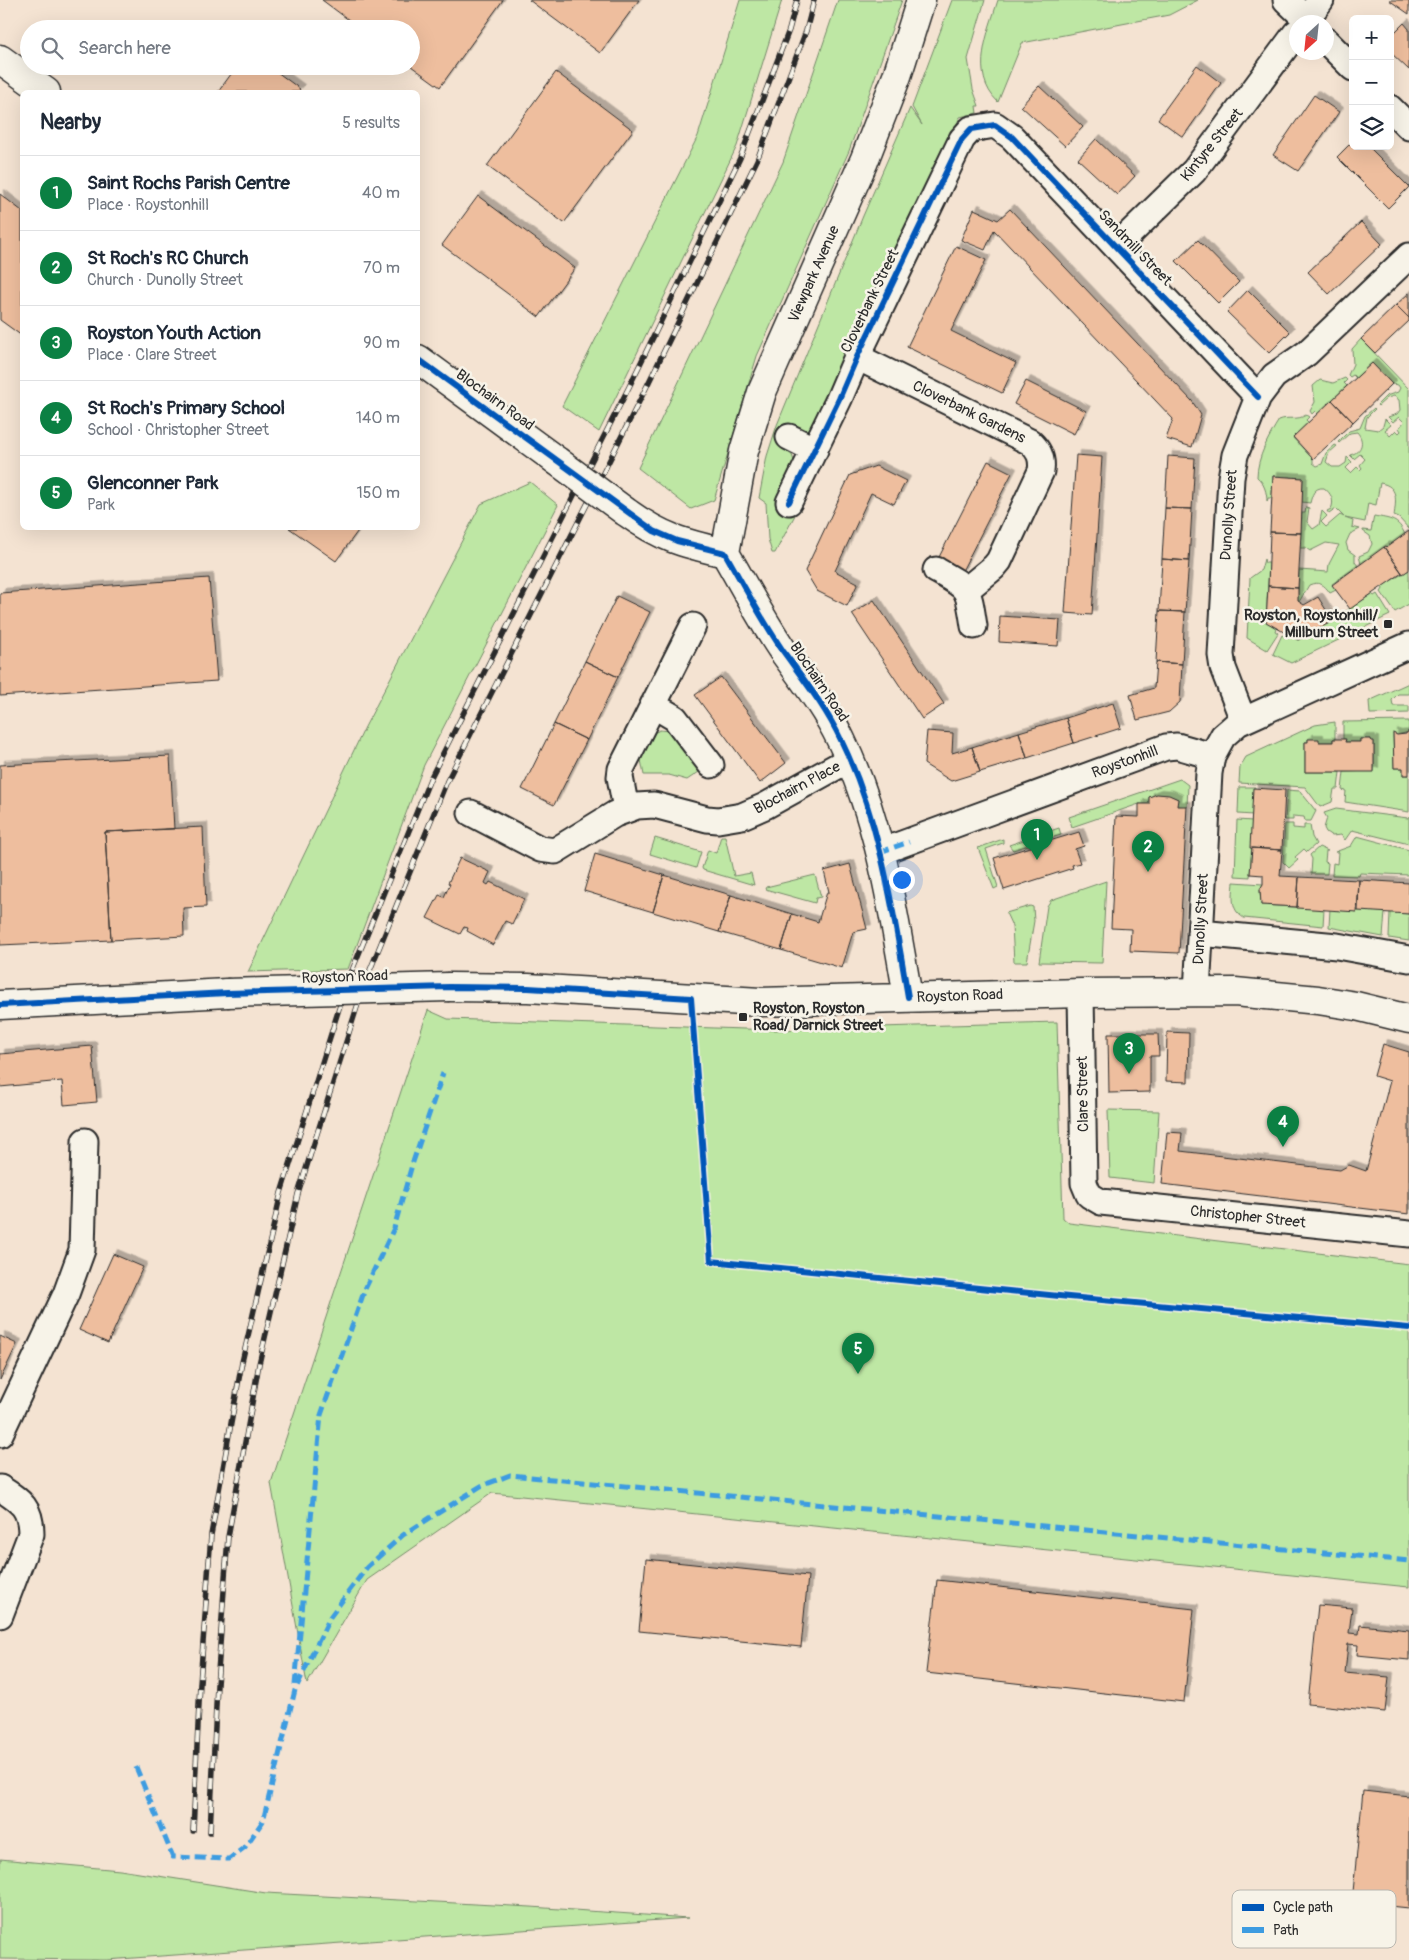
<!DOCTYPE html>
<html lang="en">
<head>
<meta charset="utf-8">
<style>
  body { margin:0; font-family:Pangolin,sans-serif; background:#f6f6f7; color:#1f2937 }
  .controls { position:absolute; right:15px; top:15px; display:grid; overflow:hidden; border-radius:8px; box-shadow:0 5px 20px #0002 }
  .controls button { width:45px; height:45px; display:grid; place-items:center; padding:0; border:0; border-bottom:1px solid #e0e1e3; background:#fff; color:#1f2937; font:25px sans-serif }
  .compass { position:absolute; left:1289px; top:15px; width:45px; height:45px; border-radius:50%; background:#fff; box-shadow:0 5px 20px #0002; rotate:207deg }
  .you { position:absolute; left:901px; top:879px; width:18px; height:18px; margin:-12px; border:4px solid #fff; border-radius:50%; background:#1a73e8; box-shadow:0 0 0 8px #1a73e833 }
  .badge { display:grid; place-items:center; width:32px; height:32px; border-radius:50%; background:#0b8043; color:#fff; font-size:16px; font-weight:700 }
  .pin { position:absolute; translate:-50% -41px; filter:drop-shadow(0 1px 2px #0008) }
  .pin::after { content:''; position:absolute; top:26px; width:18px; height:15px; background:inherit; clip-path:polygon(0 0,100% 0,50% 100%) }
  .list { margin:0; padding:0; list-style:none }
  h2 { display:flex; justify-content:space-between; align-items:center; height:65px; margin:0; padding:0 20px; font-size:21px }
  h2 small { font-size:16px; font-weight:400; color:#747a83 }
  .list li { display:grid; grid-template-columns:32px 1fr auto; gap:15px; align-items:center; box-sizing:border-box; height:75px; padding:0 20px; border-top:1px solid #e0e1e3 }
  .list b { display:block; font-size:19px; white-space:nowrap }
  .list p { margin:0; font-size:16px; white-space:nowrap; color:#747a83 }
  .list em { font-size:16px; font-style:normal; color:#747a83 }
  .icon { flex:none; width:28px; height:28px; fill:none; stroke:currentColor; stroke-width:2; stroke-linecap:round; stroke-linejoin:round }
  .map { position:relative; flex:none; width:1409px; height:1960px; overflow:hidden }
  .search { position:absolute; background:#fff; box-shadow:0 5px 20px #0002; left:20px; top:20px; width:400px; height:55px; display:flex; align-items:center; gap:12px; box-sizing:border-box; padding:0 18px; border-radius:28px; color:#747a83; font-size:19px }
  .panel { position:absolute; background:#fff; box-shadow:0 5px 20px #0002; left:20px; top:90px; width:400px; height:440px; border-radius:8px }
  .map>svg:first-child { display:block }
  .green { fill:#bee7a4; stroke:#748968 }
  .building { fill:#eebe9e; stroke:#2b2b2b; filter:url(#shadow) }
  .lines { fill:none; stroke-linecap:round; stroke-linejoin:round }
  .street-casing { stroke:#2b2b2b; stroke-width:29 }
  .secondary-casing { stroke:#2b2b2b; stroke-width:31 }
  .street { stroke:#f7f3e8; stroke-width:25 }
  .secondary { stroke:#f7f3e8; stroke-width:28 }
  .rail-casing { stroke:#2b2b2b; stroke-width:5.5 }
  .rail { stroke:#f7f3e8; stroke-width:4; stroke-dasharray:11; stroke-linecap:butt }
  .secondary-bridge-casing { stroke:#2b2b2b; stroke-width:31; stroke-linecap:butt }
  .secondary-bridge { stroke:#f7f3e8; stroke-width:28 }
  .quiet { stroke:#3d9ce1; stroke-width:5; stroke-dasharray:10 5; stroke-linecap:butt }
  .cycleway-casing { stroke:#f7f3e8; stroke-width:9 }
  .cycleway { stroke:#0057b8; stroke-width:6 }
  .poi-dot { fill:#2b2b2b; stroke:#f7f3e8; stroke-width:2 }
  .labels { text-anchor:middle; dominant-baseline:central; stroke-width:5; stroke-linejoin:round; paint-order:stroke }
  .street-label { font-size:15px; fill:#2b2b2b; stroke:#f7f3e8 }
  .poi-label { font-size:15px; font-weight:bold; fill:#2b2b2b; stroke:#f7f3e8; text-anchor:end }
  .key { fill:#f7f3e8; stroke:#bab7af; stroke-width:1 }
  .key-label { font-size:14px; fill:#2b2b2b }
</style>
</head>
<body>
<div class="map">
<svg width="1409" height="1960" viewBox="0 0 1409 1960">
  <defs>
    <filter id="shadow"><feDropShadow dx="4.5" dy="-4.5" stdDeviation="0" flood-color="#0004"/></filter>
  </defs>
  <rect width="100%" height="100%" fill="#f4e3d2"/>
  <filter id="ink" filterUnits="userSpaceOnUse"><feTurbulence type="fractalNoise" baseFrequency=".02" numOctaves="2"/><feDisplacementMap in="SourceGraphic" scale="10" xChannelSelector="R" yChannelSelector="G"/><feConvolveMatrix kernelMatrix="1 2 1 2 8 2 1 2 1" color-interpolation-filters="sRGB"/></filter>
  <g filter="url(#ink)">
    <path class="green" d="M740,0H782L737,146L599,432L562,406L698,136Z
      M838,0H902L849,151L757,356L714,500L691,509L638,468L783,162Z
      M952,0H985L968,59L973,89L979,106H976L977,113L960,117L812,426L810,429L804,430L790,424L779,446L792,455L796,467L777,506L795,515L775,553H772L768,539L766,503L759,498L767,456L777,425L863,216L910,108L922,125L912,107Z
      M998,0H1198L1169,15L1022,43L998,102C969,74 988,33 998,0Z
      M1361,339L1409,389V529L1399,518L1394,516C1396,501 1399,486 1380,483L1376,505L1368,503L1365,522L1345,518L1353,521L1352,527L1360,529L1350,534L1346,543L1348,550L1355,555V562L1358,566L1332,584L1336,590L1330,593C1324,584 1319,581 1309,585L1299,602L1298,601L1299,570L1328,572L1329,564L1339,545L1326,543L1310,551L1306,548H1300L1302,513H1305L1306,507L1309,508L1307,522L1313,529L1319,525L1322,511L1327,516L1321,522L1326,527L1340,515L1344,517L1336,509L1329,514L1327,511L1331,509C1335,501 1331,493 1324,488C1314,487 1312,495 1310,503L1302,502L1303,478L1273,476L1272,498H1268L1267,502C1267,492 1264,483 1257,477C1257,458 1269,436 1279,420C1288,416 1297,421 1306,415L1309,417L1306,420L1309,423L1293,438L1313,459V463L1317,466L1322,464L1326,453L1335,445L1337,446L1329,453L1326,462L1332,467H1340L1346,463L1347,457L1352,462L1346,468L1351,473L1357,467L1360,470L1362,468L1360,465L1365,459L1360,454L1354,459L1350,455C1362,452 1365,441 1357,432L1350,433L1339,443L1338,442L1349,431L1360,428L1365,416L1374,408L1375,409L1367,417L1365,428L1378,430L1383,426L1385,419L1391,425L1385,430L1390,436L1396,430L1399,433L1401,431L1399,428L1404,422L1399,417L1393,422L1388,417L1397,414L1400,410L1399,400L1394,396L1387,398L1378,406L1377,405L1386,396L1398,392L1400,388L1398,385L1392,384L1372,363L1356,378L1353,375L1350,377L1348,375L1353,364L1352,349Z
      M1345,378L1347,380L1344,383L1347,386L1318,414L1315,411L1312,414L1310,411L1315,402L1313,386L1320,380L1333,383Z
      M530,482L558,505L424,765L348,969L248,972L365,727L481,504Z
      M1374,516C1390,519 1399,519 1405,535L1361,564L1359,556L1368,552L1372,544L1370,536L1363,531V530L1371,531Z
      M1264,559L1265,563H1269L1266,621L1276,628L1275,631L1278,633L1267,650L1247,638L1250,578L1261,570Z
      M1409,570V604L1395,612L1381,592L1383,589L1382,586Z
      M1372,594L1374,596L1377,594L1390,615L1291,663L1273,654L1282,635L1285,637L1287,634L1331,621Z
      M1409,683V694H1398L1392,700L1393,706H1409V713L1370,714L1369,701Z
      M1409,721V732L1397,735L1393,734L1394,768H1403V775H1409V812L1345,802L1346,791L1342,790L1344,772L1374,771V742L1371,741V739H1360V742H1345V739H1343V722Z
      M1335,722V739H1333V742H1319L1308,739V742H1305V772H1340L1338,789H1334L1332,802L1320,807L1305,787L1239,783L1240,767L1246,757L1315,725Z
      M660,730L669,731L674,734L702,770L687,780L669,775H644L640,755L651,734Z
      M1180,779L1188,785L1187,807L1177,806L1178,799C1167,794 1160,793 1149,797V804H1139L1072,827L1069,817Z
      M1239,787H1255L1253,815L1238,814Z
      M1287,790L1300,791L1316,811L1311,821H1305L1304,817L1293,816V820H1285Z
      M1336,809L1408,818L1409,816V844L1352,830L1345,840L1341,835L1332,836L1326,832L1324,828L1327,818L1324,813Z
      M1237,820L1253,821L1250,877L1235,876Z
      M1285,824H1293V828L1304,829V825H1310L1312,837L1316,844L1307,852L1304,849L1295,857L1298,860L1289,868L1283,862Z
      M1059,828L1061,835L1013,850L1009,845Z
      M721,836H725L734,876L751,873L754,885L703,870L702,868L708,850L716,853Z
      M1357,836L1409,850V875L1360,873L1359,876L1332,875L1333,863L1337,864L1338,852H1335L1351,846Z
      M655,838L701,852L696,868L650,854Z
      M1003,839V843L986,849L998,887L994,889L978,848Z
      M1319,847L1328,851H1326L1325,862L1328,863L1327,874H1311L1312,859L1310,855Z
      M815,875L821,897L816,898L815,903L765,889L766,887Z
      M1106,881L1102,963L1039,962L1047,906L1051,900Z
      M1234,882L1263,884L1260,890L1261,905L1324,909L1323,926L1244,918C1230,910 1233,896 1234,882Z
      M1030,906L1033,907L1034,921L1027,962H1014L1012,926L1006,913Z
      M1330,909L1385,912L1383,937L1329,927Z
      M1390,912L1409,914V941L1389,938Z
      M428,1010L448,1019L774,1030L1057,1022L1063,1218L1069,1223L1409,1264V1587L492,1493L367,1580L307,1684L271,1483Z
      M1108,1110L1159,1111L1154,1183L1110,1178Z
      M0,1859L120,1870L266,1893L531,1907L688,1918L106,1960L0,1959Z"/>
    <path class="building" d="M322,0H503L440,87L411,66V29H361Z
      M529,0H639L600,53Z
      M1389,0H1409V14Z
      M1404,23L1409,29V70L1390,52V37Z
      M1197,65L1221,83L1183,137L1158,119Z
      M237,66H269L300,89L298,92H218Z
      M556,72L633,130L564,223L487,166Z
      M1039,86L1083,127L1065,146L1021,106Z
      M1314,95L1339,112L1298,171L1273,155Z
      M1096,139L1135,176L1117,195L1078,159Z
      M1353,141V146H1368L1409,187L1388,208L1337,157Z
      M0,194L22,211V336L0,320Z
      M478,196L575,268L539,317L442,245Z
      M974,209L998,220L1010,209L1192,401L1201,415L1192,447L1166,439L1173,419L994,230L985,250L961,240Z
      M1361,222L1382,244L1329,294L1308,272Z
      M1198,240L1239,282L1218,303L1176,261Z
      M956,246L986,260L951,331L1016,363L1002,393L907,347Z
      M1248,290L1290,332L1269,353L1227,312Z
      M1409,293V318L1396,305Z
      M1396,305L1409,318V321L1375,353L1361,339Z
      M1372,363L1392,384L1353,422L1332,400Z
      M1026,381L1086,411L1074,434L1014,404Z
      M1332,400L1353,422L1313,459L1293,437Z
      M1076,455L1102,457L1092,615L1065,613Z
      M1168,456L1195,458L1192,509L1165,508Z
      M988,461L1012,473L961,573L937,561Z
      M876,466L906,481L894,504L871,493L835,571L858,583L847,606L817,591L805,571L850,475Z
      M1273,476L1303,478L1301,533L1270,532Z
      M1165,508L1192,509L1189,561L1162,559Z
      M289,528H360L336,561Z
      M1409,531V570L1403,574L1384,547L1386,546L1387,547Z
      M1270,532L1301,533L1298,588L1268,586Z
      M1384,547L1402,573L1350,609L1332,585Z
      M1162,559L1189,561L1185,612L1159,611Z
      M209,578L217,681L0,696V593Z
      M1268,586L1298,588V601L1304,605L1318,597L1333,621L1298,640L1266,622Z
      M617,596L650,612L618,677L585,661Z
      M874,600L944,704L922,719L852,614Z
      M1159,611L1185,612L1182,664L1156,662Z
      M1000,616L1060,620L1058,646L999,642Z
      M585,661L618,677L587,740L554,724Z
      M1156,662L1182,664L1180,702L1169,712L1137,720L1130,695L1154,688Z
      M721,677L786,763L760,783L695,695Z
      M1113,703L1121,728L1074,743L1066,718Z
      M1066,718L1074,743L1027,758L1019,732Z
      M554,724L587,740L554,805L522,789Z
      M927,731L953,733L952,753L972,747L980,772L951,781L924,764Z
      M1019,732L1027,758L980,772L972,747Z
      M1407,732H1409V775H1403V768H1394L1393,733L1397,735L1406,734Z
      M1308,739H1319V742H1333V739H1346L1345,742H1360V739H1371V741H1374V772H1305V742H1308Z
      M170,756L174,829L105,832L111,940L0,945V765Z
      M1253,788L1285,790L1282,850L1250,848Z
      M1157,794L1169,795L1178,799L1177,806H1187L1179,953L1130,951L1131,929L1111,928L1116,816L1139,817V804H1149V797Z
      M203,827L206,907L183,908L184,936L111,940L105,832Z
      M1079,832L1084,846L1075,849L1080,863L1072,865L1073,868L1004,890L994,858Z
      M1252,848L1282,850L1280,876L1299,877L1297,907L1261,905L1260,889L1263,884V875L1250,874Z
      M595,854L664,875L653,912L584,891Z
      M460,858L490,872L485,883L488,885L490,882L524,899L512,924L505,921L493,945L467,931L468,928L464,927L460,934L427,918L439,895L444,897L450,884L448,883Z
      M850,864L867,929L853,932L842,968L781,950L792,914L818,922L827,892H829L824,871Z
      M664,875L731,895L719,932L653,912Z
      M1299,877L1359,880L1357,912L1297,908Z
      M1359,880L1409,883V914L1358,911Z
      M731,895L792,914L781,950L719,932Z
      M1167,1032L1189,1033L1188,1082L1166,1081Z
      M1108,1034H1158L1159,1056H1150V1092L1109,1093Z
      M1383,1044L1409,1052V1214L1162,1184L1167,1132L1182,1133L1180,1151L1340,1170L1349,1165L1366,1171L1390,1081L1374,1076Z
      M92,1046L97,1102L64,1105L62,1081L0,1087V1054Z
      M113,1254L143,1267L108,1343L79,1330Z
      M0,1336L17,1344L0,1380Z
      M646,1559L808,1576L801,1647L639,1631Z
      M937,1580L1194,1609L1184,1702L926,1673Z
      M1318,1605L1352,1608L1349,1633L1359,1634L1360,1625L1409,1630V1660L1357,1655L1358,1645L1348,1644L1345,1673L1389,1677L1385,1712L1308,1704Z
      M1363,1791L1409,1796V1908L1352,1902Z"/>
    <g class="lines">
      <g class="street-casing">
        <path id="street" d="M1286,0L1309,22
          M1304,22L1321,0
          M1326,41L1353,68
          M1390,108L1409,127
          M1116,247L1194,171L1296,33
          M857,357L1030,442C1039,450 1043,458 1041,471L999,561L994,567L966,590
          M789,437L815,450
          M789,502L839,399L857,357L962,139L971,129L995,125L1012,137L1258,397
          M936,570C970,589 968,587 974,626
          M653,705L675,718L711,765
          M1243,720L1223,668L1221,655L1231,478L1235,455L1258,397L1274,376L1307,353L1409,256
          M626,809L620,777L621,769L693,626
          M471,813L540,849L555,851L615,814L637,806L654,805L707,819L718,820L742,816L765,806L850,759
          M880,852L1166,747L1177,746L1212,756L1223,736L1238,723L1409,645
          M1200,933L1337,946L1409,959
          M1197,992L1209,773L1212,756
          M1081,993L1084,1183L1089,1195L1101,1202L1409,1234
          M0,1434L66,1294L82,1250L85,1141
          M0,1488C20,1501 31,1507 31,1534L0,1615"/>
      </g>
      <g class="secondary-casing">
        <path id="secondary" d="M0,59L46,92
          M418,359L557,461
          M626,512C662,538 683,543 725,553C744,586 762,620 783,651C804,680 826,708 841,740C880,820 893,910 908,997
          M725,553L744,451L762,392L864,161L897,76L921,0
          M449,987L528,988L760,1002L1081,993L1235,992L1318,1000L1356,1006L1409,1019
          M0,1005L227,993"/>
      </g>
      <use href="#street" class="street"/>
      <use href="#secondary" class="secondary"/>
      <g class="rail-casing">
        <path id="rail" d="M193,1831L200,1683L211,1535L242,1362L281,1193L347,983L430,779L629,387L740,158L789,30L797,0
          M210,1832L217,1685L228,1537L259,1364L298,1194L364,985L447,781L646,388L757,160L806,31L814,0"/>
      </g>
      <use href="#rail" class="rail"/>
      <g class="secondary-bridge-casing">
        <path id="secondary-bridge" d="M557,461L626,512
          M227,993L449,987"/>
      </g>
      <use href="#secondary-bridge" class="secondary-bridge"/>
      <path class="quiet" d="M880,852L909,842
        M295,1685L321,1415L365,1289L394,1228L412,1165L443,1073
        M136,1767L173,1857L229,1859L245,1847L263,1821L295,1690L330,1617L367,1567L403,1535L481,1486L510,1475L1409,1561"/>
      <g class="cycleway-casing">
        <path id="cycleway" d="M418,359L654,531L677,541L725,553C744,586 762,620 783,651C804,680 826,708 841,740C880,820 893,910 908,997
          M789,502L839,399L857,357L962,139L971,129L995,125L1012,137L1258,397
          M0,1005L227,993L449,987L528,988L691,998L711,1261L1069,1297L1409,1328"/>
      </g>
      <use href="#cycleway" class="cycleway"/>
    </g>
  </g>
  <g class="poi-dot">
    <rect x="1383" y="619" width="10" height="10" rx="2.5"/>
    <rect x="738" y="1012" width="10" height="10" rx="2.5"/>
  </g>
  <g class="labels">
    <g class="street-label">
      <text transform="translate(1212 145) rotate(-51)">Kintyre Street</text>
      <text transform="translate(1135 248) rotate(46)">Sandmill Street</text>
      <text transform="translate(814 274) rotate(-66)">Viewpark Avenue</text>
      <text transform="translate(870 301) rotate(-64)">Cloverbank Street</text>
      <text transform="translate(495 400) rotate(36)">Blochairn Road</text>
      <text transform="translate(969 412) rotate(26)">Cloverbank Gardens</text>
      <text transform="translate(1229 515) rotate(-86)">Dunolly Street</text>
      <text transform="translate(819 682) rotate(56)">Blochairn Road</text>
      <text transform="translate(1125 762) rotate(-20)">Roystonhill</text>
      <text transform="translate(797 788) rotate(-28)">Blochairn Place</text>
      <text transform="translate(1201 919) rotate(-87)">Dunolly Street</text>
      <text transform="translate(345 977) rotate(-2)">Royston Road</text>
      <text transform="translate(960 996) rotate(-2)">Royston Road</text>
      <text transform="translate(1083 1094) rotate(-91)">Clare Street</text>
      <text transform="translate(1248 1217) rotate(6)">Christopher Street</text>
    </g>
    <g class="poi-label">
      <text x="1378" y="615">Royston, Roystonhill/<tspan x="1378" dy="17">Millburn Street</tspan></text>
      <text x="753" y="1008" text-anchor="start">Royston, Royston<tspan x="753" dy="17">Road/ Darnick Street</tspan></text>
    </g>
  </g>
  <rect x="1232" y="1890" width="164" height="58" rx="8" class="key"/>
  <rect x="1242" y="1904" width="22" height="7" fill="#0057b8"/>
  <rect x="1242" y="1927" width="22" height="6" fill="#3d9ce1"/>
  <g class="key-label">
    <text x="1273" y="1912">Cycle path</text>
    <text x="1273" y="1935">Path</text>
  </g>
</svg>
<div class="controls">
<button>+</button>
<button>−</button>
<button><svg class="icon" aria-label="layers" viewBox="0 0 24 24"><path d="M12 4l9 5-9 5-9-5zM3 14l9 5 9-5"/></svg></button>
</div>
<svg class="compass" viewBox="-18 -18 36 36"><path d="M0-13l5 13h-10z" fill="#e53935"/><path d="M0 13l5-13h-10z" fill="#747a83"/></svg>
<div class="you"></div>
<div class="pin badge" style="left:1037px;top:860px">1</div>
<div class="pin badge" style="left:1148px;top:872px">2</div>
<div class="pin badge" style="left:1129px;top:1074px">3</div>
<div class="pin badge" style="left:1283px;top:1147px">4</div>
<div class="pin badge" style="left:858px;top:1374px">5</div>
<div class="search"><svg class="icon" aria-label="search" viewBox="0 0 24 24"><circle cx="10" cy="10" r="6"/><path d="M15 15l6 6"/></svg>Search here</div>
<section class="panel">
<h2>Nearby<small>5 results</small></h2>
<ul class="list">
<li><span class="badge">1</span><div><b>Saint Rochs Parish Centre</b><p>Place · Roystonhill</p></div><em>40 m</em></li>
<li><span class="badge">2</span><div><b>St Roch's RC Church</b><p>Church · Dunolly Street</p></div><em>70 m</em></li>
<li><span class="badge">3</span><div><b>Royston Youth Action</b><p>Place · Clare Street</p></div><em>90 m</em></li>
<li><span class="badge">4</span><div><b>St Roch's Primary School</b><p>School · Christopher Street</p></div><em>140 m</em></li>
<li><span class="badge">5</span><div><b>Glenconner Park</b><p>Park</p></div><em>150 m</em></li>
</ul>
</section>
</div>
</body>
</html>
